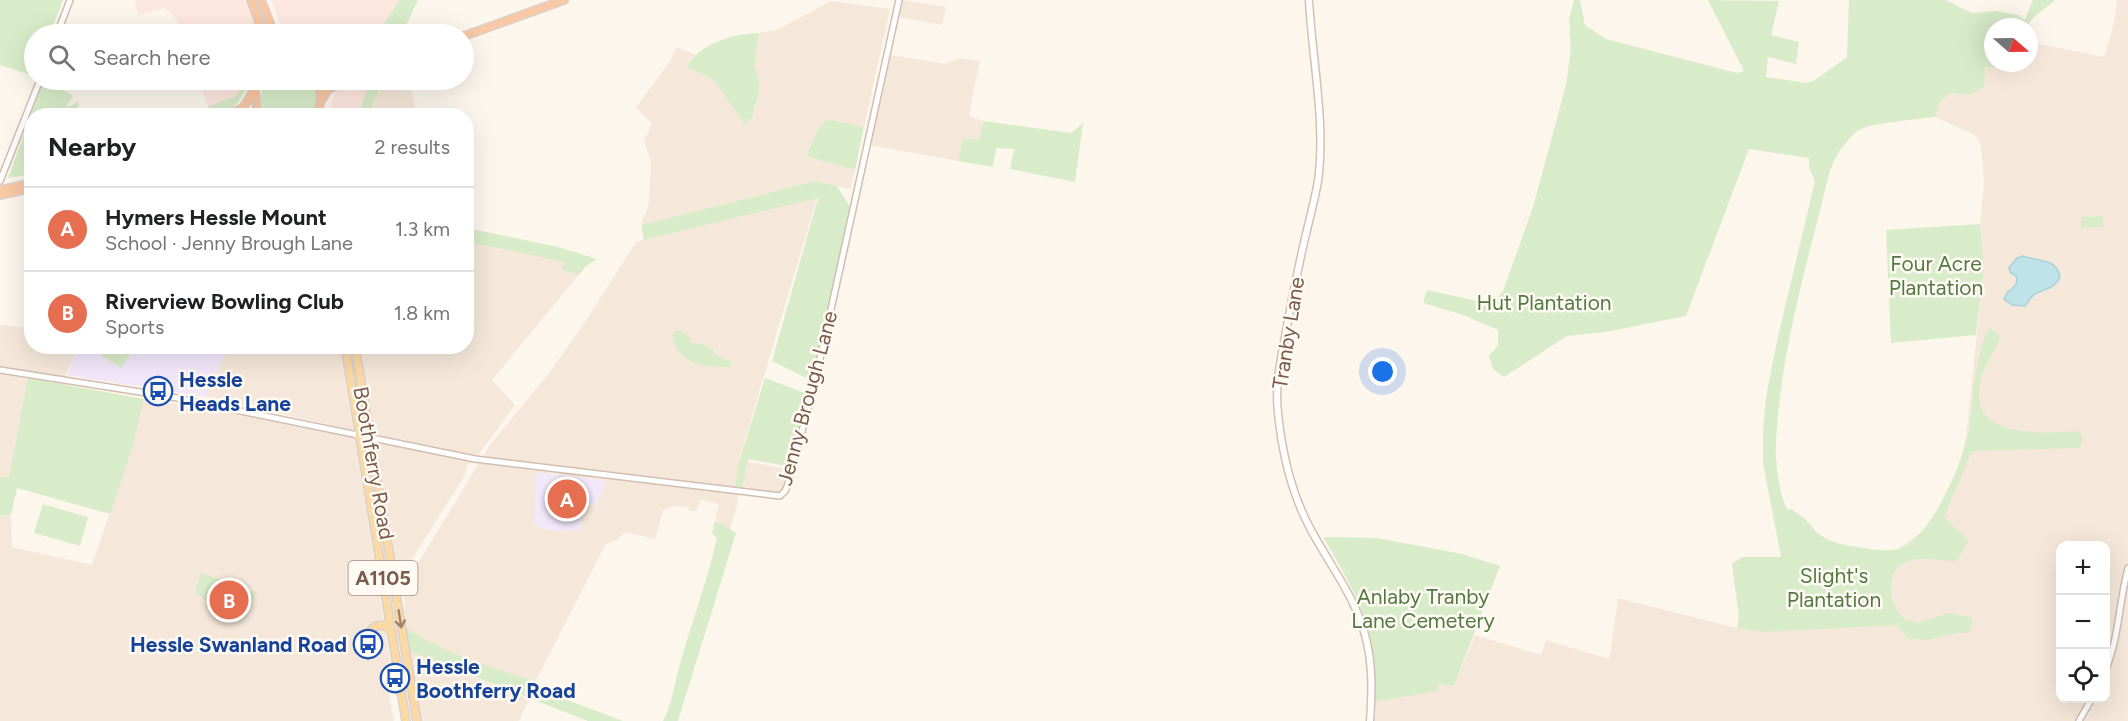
<!DOCTYPE html>
<html lang="en">
<head>
<meta charset="utf-8">
<style>
  body { margin:0; font-family:Figtree,sans-serif; background:#f6f6f6; color:#202124 }
  .controls { position:absolute; right:18px; bottom:18px; display:grid; overflow:hidden; border-radius:12px; box-shadow:0 6px 24px #0002 }
  .controls button { width:54px; height:54px; display:grid; place-items:center; padding:0; border:0; border-bottom:2px solid #e0e0e0; background:#fff; color:#202124; font:30px sans-serif }
  .compass { position:absolute; left:1984px; top:18px; width:54px; height:54px; border-radius:50%; background:#fff; box-shadow:0 6px 24px #0002; rotate:110deg }
  .you { position:absolute; left:1383px; top:372px; width:21px; height:21px; margin:-15px; border:4px solid #fff; border-radius:50%; background:#1a73e8; box-shadow:0 0 0 9px #1a73e833 }
  .badge { display:grid; place-items:center; width:39px; height:39px; border-radius:50%; background:#e76f51; color:#fff; font-size:20px; font-weight:700 }
  .pin { position:absolute; translate:-50% -50%; border:3px solid #fff; box-shadow:0 2px 6px #0006 }
  .list { margin:0; padding:0; list-style:none }
  h2 { display:flex; justify-content:space-between; align-items:center; height:78px; margin:0; padding:0 24px; font-size:26px }
  h2 small { font-size:20px; font-weight:400; color:#757577 }
  .list li { display:grid; grid-template-columns:39px 1fr auto; gap:18px; align-items:center; box-sizing:border-box; height:84px; padding:0 24px; border-top:2px solid #e0e0e0 }
  .list b { display:block; font-size:22px; white-space:nowrap }
  .list p { margin:0; font-size:20px; white-space:nowrap; color:#757577 }
  .list em { font-size:20px; font-style:normal; color:#757577 }
  .icon { flex:none; width:33px; height:33px; fill:none; stroke:currentColor; stroke-width:2; stroke-linecap:round; stroke-linejoin:round }
  .map { position:relative; flex:none; width:2128px; height:721px; overflow:hidden }
  .search { position:absolute; background:#fff; box-shadow:0 6px 24px #0002; left:24px; top:24px; width:450px; height:66px; display:flex; align-items:center; gap:15px; box-sizing:border-box; padding:0 21px; border-radius:33px; color:#757577; font-size:22px }
  .panel { position:absolute; background:#fff; box-shadow:0 6px 24px #0002; left:24px; top:108px; width:450px; height:246px; border-radius:24px }
  .map>svg:first-child { display:block }
  .residential { fill:#f5e8da; fill-rule:evenodd }
  .commercial { fill:#fde8e0 }
  .education { fill:#f3e8fa }
  .green { fill:#d8ecc9 }
  .water { fill:#bfe3e8; stroke:#a5d3da; stroke-width:1.5 }
  .lines { fill:none; stroke-linecap:round; stroke-linejoin:round }
  .tertiary-casing { stroke:#d1beb0; stroke-width:8 }
  .secondary-casing { stroke:#d6c0b0; stroke-width:9 }
  .primary-casing { stroke:#dad1cd; stroke-width:10 }
  .trunk-casing { stroke:#dad1cd; stroke-width:10 }
  .tertiary { stroke:#fff; stroke-width:5 }
  .secondary { stroke:#fff; stroke-width:6 }
  .primary { stroke:#fbd9a5; stroke-width:7 }
  .trunk { stroke:#f9c8a4; stroke-width:7 }
  .oneway { stroke:#a18267 }
  .labels { text-anchor:middle; dominant-baseline:central; stroke-width:5; stroke-linejoin:round; paint-order:stroke }
  .shield { fill:#fffaf3; stroke:#a28b7f; stroke-width:1.5 }
  .shield-label { font-size:20px; font-weight:bold; fill:#7a5c4d }
  .park-label { font-size:21px; fill:#537a41; stroke:#fffaf3 }
  .street-label { font-size:21px; fill:#7a5c4d; stroke:#fffaf3 }
  .transit-label { font-size:21px; font-weight:bold; fill:#164399; stroke:#fffaf3; text-anchor:start }
</style>
</head>
<body>
<div class="map">
<svg width="2128" height="721" viewBox="0 0 2128 721">
  <rect width="100%" height="100%" fill="#fdf6ec"/>
  <path class="residential" d="M903,0L946,7L942,25L899,17Z
    M2117,0H2128V721H1373L1374,702L1437,691V684L1454,686L1475,635L1541,655L1546,640L1609,659L1618,598L1737,628L1765,632L1890,598L1891,578L1898,566L1900,548L1921,532L1933,519L1960,464L1966,437L1984,267L1980,224L1984,184L1981,147L1978,138L1971,133L1935,117L1940,102L1950,93L1970,95L1985,69L2004,64L2029,63V42L2104,57L2114,23ZM2060,546H2106V698H2060Z
    M831,1L890,9L864,127L827,119L817,131L806,155L855,170L850,189L815,181L641,225L649,203L651,162L644,141L652,124L636,107L671,60L677,47L696,55L688,61V68L709,77L717,84L748,123L756,106L759,80L754,67L759,33L777,30Z
    M891,55L945,64L959,58L980,61L969,113L971,117L984,121L979,141L963,139L958,161L870,145Z
    M384,80H410L416,115L368,116Z
    M817,198L739,460L788,469L783,488L780,493L739,488L737,506L730,529L712,533L719,504L701,500L696,511H690L688,507L675,506L663,510L655,539L625,532L618,539L605,545L536,681L466,660L431,644L406,628L403,588L489,446L549,373L585,322L636,242ZM536,472L604,480L596,506L588,503L582,516L581,530L557,531L545,529L535,524Z
    M467,242L586,266L492,380L515,405L479,454L467,466L465,475L406,569L397,568L360,347L466,346Z
    M0,325L31,328L32,346L79,347L61,384L28,379L9,478L0,477Z
    M228,347H340L353,430L206,397Z
    M144,399L270,418L355,438L391,667L386,679L394,721H0V515H11L12,547L92,565L134,442Z
    M409,651L529,699L519,721H422Z"/>
  <path class="commercial" d="M136,0H245L254,26L255,34H182L176,19L165,8L139,15L135,6Z
    M271,0H399L378,34H284Z
    M199,80H244L237,96L209,109Z
    M357,80H384L368,115L329,116L335,90Z"/>
  <path class="education" d="M79,347H228L206,397L67,375Z
    M536,472L604,480L602,491L595,506L588,504L582,516V530L557,531L545,529L534,523Z"/>
  <path class="green" d="M0,0H63L50,34H34V76L0,65Z
    M399,0H418L402,34H378Z
    M1574,0H1580L1585,25L1606,39L1737,73L1744,71L1708,0L1779,1L1771,35L1799,42L1796,64L1768,57L1766,77L1807,83L1815,80L1847,57L1849,0H1945L1972,13L1996,11L2018,15L2025,20L2033,0H2055C2046,9 2031,16 2027,27H1993V63H2022L1985,68L1984,87L1970,95L1950,93L1940,102L1935,117C1919,119 1871,123 1859,130C1854,133 1849,139 1846,143C1829,160 1826,189 1820,211C1800,287 1780,364 1776,443C1775,460 1779,497 1788,510L1791,509C1797,513 1804,517 1809,523C1813,528 1816,533 1822,536C1832,543 1845,545 1857,547C1869,549 1886,552 1898,549C1932,538 1963,462 1969,430C1973,402 1975,349 1990,327L2001,337C1994,352 1983,368 1980,384C1969,440 2044,433 2079,431L2083,440L2079,448L1972,451L1944,517L1969,541L1956,562C1932,559 1893,551 1891,585C1890,601 1894,606 1904,619L1918,623L1948,613L1970,617L1973,622L1969,633H1957L1927,640L1908,639L1897,625L1765,632L1737,628L1739,617L1732,564L1742,557H1781L1763,463V432L1766,397L1777,341L1815,181L1809,167V158L1749,149L1686,316L1605,332L1567,336L1504,377L1493,369L1489,356L1498,345V330L1466,316L1423,303L1427,290L1481,302H1494L1503,291L1533,207L1566,85L1571,48L1569,20Z
    M759,33L754,67L759,80V93L752,117L745,125L717,84L709,77L688,68L687,64C706,42 731,34 759,33Z
    M246,80H250C234,118 222,116 184,115L209,109V106L236,96Z
    M267,80H310C319,91 318,103 311,115H267C259,104 259,91 267,80Z
    M371,80H384L368,115H358Z
    M43,82L48,86L60,88L73,96L67,105L69,107L78,101L79,104L75,115L32,116L31,174L8,178Z
    M827,119L864,127L855,170L806,156L817,131Z
    M984,121L1071,133L1083,123L1075,182L1010,169L1014,149L996,148L993,167L958,161L963,138L979,140Z
    M815,181L837,186L850,207L813,376L806,378L772,361L818,198L644,240L641,225Z
    M2103,216V227L2081,228V217Z
    M1980,224L1984,267L1976,335L1891,343L1886,230Z
    M467,228L558,247L597,259L586,266L579,275L562,269L564,262L467,242Z
    M675,331H681L690,337V343L706,345L708,349H713V354L733,363L729,364V367C705,368 679,365 672,336Z
    M107,347H129L133,349L121,368L101,356Z
    M28,378L144,399L134,442L110,514L17,488L11,515H0V477H9Z
    M765,378L810,395L793,467L748,459L742,489L735,488L739,462Z
    M43,504L88,517L80,546L34,533Z
    M715,523H720L736,533L678,721H663C672,705 674,685 679,668C691,624 707,582 717,538L712,533Z
    M1323,537L1377,538L1462,554L1500,566L1454,686L1438,684V691L1374,702C1374,681 1376,658 1370,637C1361,601 1342,569 1323,537Z
    M201,573L257,592L244,618L216,608L195,592Z
    M406,628C448,655 490,667 536,681L538,689L623,721H588L409,651Z"/>
  <path class="water" d="M2023,256C2038,262 2056,257 2060,277C2054,290 2045,288 2035,294C2031,297 2028,302 2025,306L2012,305L2004,299L2007,293L2016,285L2017,277L2010,272L2009,268L2017,258Z"/>
  <g class="lines">
    <g class="tertiary-casing">
      <path id="tertiary" d="M57,34L70,0
        M0,181L40,80
        M0,370L172,397L475,459L780,496L785,491L788,484L815,382L899,0
        M2106,669C2119,637 2119,602 2128,568
        M2079,721L2092,698"/>
    </g>
    <g class="secondary-casing">
      <path id="secondary" d="M1309,0C1312,59 1326,122 1318,181C1315,199 1310,217 1306,234C1298,268 1291,302 1285,337C1280,362 1275,387 1278,413C1282,453 1292,495 1311,530C1330,565 1355,597 1365,635C1373,663 1372,693 1370,721"/>
    </g>
    <g class="primary-casing">
      <path id="primary" d="M345,346L406,721
        M355,346L417,721
        M372,629L376,626L384,625L391,631"/>
    </g>
    <g class="trunk-casing">
      <path id="trunk" d="M251,0L263,34
        M261,0L274,34
        M464,36L564,0
        M255,92L257,109L260,116
        M321,101L327,91L342,80
        M227,116L243,108L260,80
        M315,116C323,103 322,92 316,80
        M0,190L32,183
        M0,195L32,188"/>
    </g>
    <use href="#tertiary" class="tertiary"/>
    <use href="#secondary" class="secondary"/>
    <use href="#primary" class="primary"/>
    <use href="#trunk" class="trunk"/>
  </g>
  <defs><path id="oneway-shaft" d="M-6 0H5M1.5-3L5.5 0L1.5 3" fill="none" stroke-width="1.6" stroke-linecap="round" stroke-linejoin="round" transform="scale(1.5)"/></defs>
  <use class="oneway" href="#oneway-shaft" transform="translate(400 619) rotate(81)"/>
  <defs>
    <g id="bus-ring" transform="scale(1.5)"><circle r="9.5" fill="#fffaf3" stroke="#1a4fb4" stroke-width="1.5"/><path d="M-5-6H5V4H4V6H2V4H-2V6H-4V4H-5ZM-3.5-4V0h7V-4ZM-3.5 1.2v1.5H-2V1.2ZM2 1.2v1.5H3.5V1.2Z" fill="#1a4fb4"/></g>
  </defs>
  <g fill-rule="evenodd">
    <use href="#bus-ring" x="158" y="391"/>
    <use href="#bus-ring" x="368" y="644"/>
    <use href="#bus-ring" x="395" y="678"/>
  </g>
  <g class="labels">
    <rect class="shield" x="348.5" y="561" width="69" height="34" rx="4.5"/>
    <g class="shield-label">
      <text x="383" y="578">A1105</text>
    </g>
    <g class="park-label">
      <text x="1936" y="263">Four Acre<tspan x="1936" dy="24">Plantation</tspan></text>
      <text x="1544" y="302">Hut Plantation</text>
      <text x="1834" y="575">Slight's<tspan x="1834" dy="24">Plantation</tspan></text>
      <text x="1423" y="596">Anlaby Tranby<tspan x="1423" dy="24">Lane Cemetery</tspan></text>
    </g>
    <g class="street-label">
      <text transform="translate(1288 333) rotate(-81)">Tranby Lane</text>
      <text transform="translate(807 398) rotate(-75)">Jenny Brough Lane</text>
      <text transform="translate(374 463) rotate(80)">Boothferry Road</text>
    </g>
    <g class="transit-label">
      <text x="179" y="379">Hessle<tspan x="179" dy="24">Heads Lane</tspan></text>
      <text x="347" y="644" text-anchor="end">Hessle Swanland Road</text>
      <text x="416" y="666">Hessle<tspan x="416" dy="24">Boothferry Road</tspan></text>
    </g>
  </g>
</svg>
<div class="controls">
<button>+</button>
<button>−</button>
<button><svg class="icon" aria-label="locate" viewBox="0 0 24 24"><circle cx="12" cy="12" r="6"/><path d="M12 2v4M12 18v4M2 12h4M18 12h4"/></svg></button>
</div>
<svg class="compass" viewBox="-18 -18 36 36"><path d="M0-13l5 13h-10z" fill="#e53935"/><path d="M0 13l5-13h-10z" fill="#757577"/></svg>
<div class="you"></div>
<div class="pin badge" style="left:567px;top:499px">A</div>
<div class="pin badge" style="left:229px;top:600px">B</div>
<div class="search"><svg class="icon" aria-label="search" viewBox="0 0 24 24"><circle cx="10" cy="10" r="6"/><path d="M15 15l6 6"/></svg>Search here</div>
<section class="panel">
<h2>Nearby<small>2 results</small></h2>
<ul class="list">
<li><span class="badge">A</span><div><b>Hymers Hessle Mount</b><p>School · Jenny Brough Lane</p></div><em>1.3 km</em></li>
<li><span class="badge">B</span><div><b>Riverview Bowling Club</b><p>Sports</p></div><em>1.8 km</em></li>
</ul>
</section>
</div>
</body>
</html>
